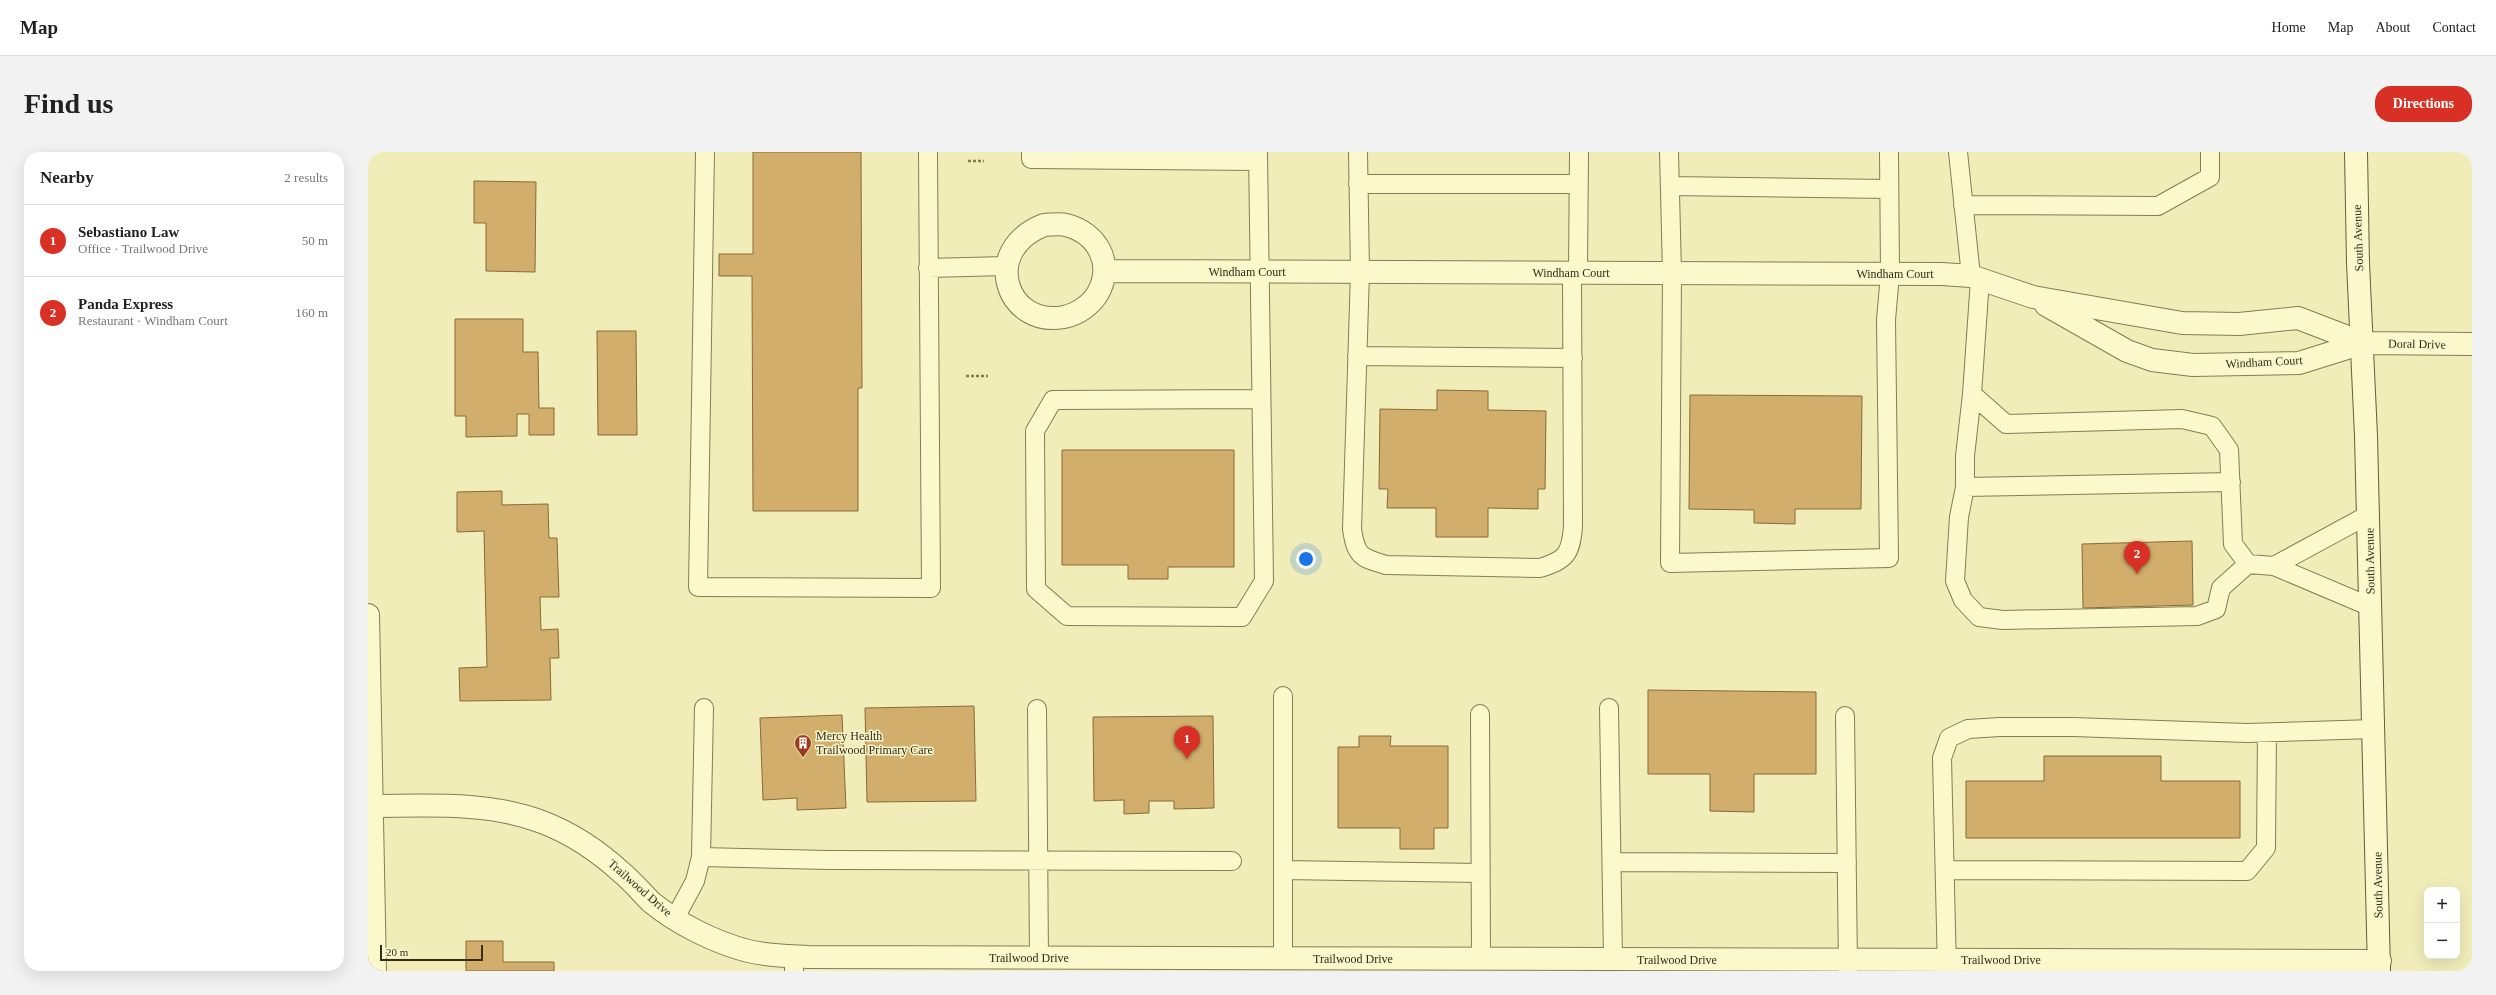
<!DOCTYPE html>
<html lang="en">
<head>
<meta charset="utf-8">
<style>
  body { margin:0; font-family:"Times New Roman",serif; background:#f2f2f2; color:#222 }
  .controls { position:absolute; right:12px; bottom:12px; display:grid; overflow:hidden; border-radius:8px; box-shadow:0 4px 16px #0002 }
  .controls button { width:36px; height:36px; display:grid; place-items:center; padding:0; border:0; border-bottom:1px solid #e0e0e0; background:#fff; color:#222; font:20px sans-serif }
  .scale { position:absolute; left:12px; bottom:10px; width:103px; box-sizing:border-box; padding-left:4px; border:2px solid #352d19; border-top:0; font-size:11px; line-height:14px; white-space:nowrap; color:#352d19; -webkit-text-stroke:3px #f7f5c9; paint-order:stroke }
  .you { position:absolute; left:938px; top:407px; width:14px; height:14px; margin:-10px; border:3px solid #fff; border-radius:50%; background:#1a73e8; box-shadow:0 0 0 6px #1a73e833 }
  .badge { display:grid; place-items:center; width:26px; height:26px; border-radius:50%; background:#d93025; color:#fff; font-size:13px; font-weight:700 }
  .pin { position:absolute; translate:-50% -33px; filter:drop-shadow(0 1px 2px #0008) }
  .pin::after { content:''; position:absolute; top:21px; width:14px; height:12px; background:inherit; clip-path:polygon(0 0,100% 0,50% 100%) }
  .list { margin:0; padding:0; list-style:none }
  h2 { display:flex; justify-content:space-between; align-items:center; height:52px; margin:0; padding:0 16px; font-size:17px }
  h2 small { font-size:13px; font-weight:400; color:#767676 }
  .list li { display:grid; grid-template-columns:26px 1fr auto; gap:12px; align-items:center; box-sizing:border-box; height:72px; padding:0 16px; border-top:1px solid #e0e0e0 }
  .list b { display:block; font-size:15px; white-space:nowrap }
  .list p { margin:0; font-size:13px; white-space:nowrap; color:#767676 }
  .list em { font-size:13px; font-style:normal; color:#767676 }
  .map { position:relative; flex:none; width:2104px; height:819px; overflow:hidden; border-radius:16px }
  header { display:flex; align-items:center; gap:24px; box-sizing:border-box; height:56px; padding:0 20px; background:#fff; border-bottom:1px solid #e0e0e0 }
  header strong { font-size:19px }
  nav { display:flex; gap:22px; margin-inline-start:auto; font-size:14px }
  .intro { display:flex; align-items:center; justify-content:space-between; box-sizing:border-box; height:96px; padding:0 24px }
  h1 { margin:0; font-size:28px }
  .button { padding:10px 18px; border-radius:16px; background:#d93025; color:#fff; font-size:14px; font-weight:700 }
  main { display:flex; gap:24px; padding:0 24px }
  aside { flex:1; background:#fff; border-radius:16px; box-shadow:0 4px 16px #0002 }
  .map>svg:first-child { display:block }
  .building { fill:#d1ae6c; stroke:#886a37 }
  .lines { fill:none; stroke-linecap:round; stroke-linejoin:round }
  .service-casing { stroke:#877b53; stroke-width:20 }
  .minor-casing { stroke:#877b53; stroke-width:24 }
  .secondary-casing { stroke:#695b37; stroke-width:24 }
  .path { stroke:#877b53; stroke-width:2.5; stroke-dasharray:3 2; stroke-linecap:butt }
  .service { stroke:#fbf8cc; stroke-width:18 }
  .minor { stroke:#fbf8cc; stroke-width:22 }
  .secondary { stroke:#fbf8cc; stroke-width:22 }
  .labels { text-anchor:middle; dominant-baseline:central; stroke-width:3; stroke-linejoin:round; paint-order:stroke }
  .street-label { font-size:12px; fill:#352d19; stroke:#f7f5c9 }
  .poi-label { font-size:12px; fill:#352d19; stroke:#f7f5c9; text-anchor:start }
</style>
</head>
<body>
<header>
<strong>Map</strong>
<nav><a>Home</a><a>Map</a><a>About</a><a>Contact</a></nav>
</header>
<div class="intro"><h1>Find us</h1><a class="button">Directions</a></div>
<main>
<aside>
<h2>Nearby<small>2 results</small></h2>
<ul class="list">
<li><span class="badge">1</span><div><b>Sebastiano Law</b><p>Office · Trailwood Drive</p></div><em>50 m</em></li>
<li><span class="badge">2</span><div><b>Panda Express</b><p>Restaurant · Windham Court</p></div><em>160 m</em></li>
</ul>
</aside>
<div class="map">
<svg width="2104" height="819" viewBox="0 0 2104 819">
  <rect width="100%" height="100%" fill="#f0edb9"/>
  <path class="building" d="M385,0H493L494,236H490V359H385L384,124H351V102H385Z
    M106,29L168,30L167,120L118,119V71H106Z
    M87,167H155V200H170L171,256H186V283H161V262H149V284L98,285V264H87Z
    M229,179H268L269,283H230Z
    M1069,238L1120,239V258L1178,259L1177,337H1170V357L1120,356V385H1068V356H1019L1020,337H1011L1012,257L1069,258Z
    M1322,243L1494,244L1493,357H1427V372L1386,371V358L1321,357Z
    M694,298H866V415H800V427H760V413H694Z
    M134,339V353L180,352L181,386H189L191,445H172L173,478L190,477L191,506H182L183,548L92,549L91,516L119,515L116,379L89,380V340Z
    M1824,389L1825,453L1715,456L1714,392Z
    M1280,538L1448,540V622H1386V660L1342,659V622H1280Z
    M606,554L608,649L499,650L497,556Z
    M474,563L478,656L429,658V646L395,648L392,566Z
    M845,564L846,656L806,657V649H781V661L756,662V648L726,649L725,565Z
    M991,584H1023L1022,594H1080V676H1066V697H1032V676H970V595H991Z
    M1676,604H1793V629H1872V686H1598V629H1676Z
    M98,789H135V810H186V819H98Z"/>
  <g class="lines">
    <g class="service-casing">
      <path id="service" d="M337,0L330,435L563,436L560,0
        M663,0V7L890,9
        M890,0L896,429L874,465L699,464L668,437L667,279L685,248L891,247
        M990,0L992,120L984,377C988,404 993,406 1018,413L1172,416C1198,408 1203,402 1205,374L1204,120
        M1301,0L1304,121L1302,411L1521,406L1518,168L1522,122L1521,0
        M1590,0L1603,124
        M990,32H1211
        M1302,34L1521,37
        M1595,53L1790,54L1842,25V0
        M560,116L638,114
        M1210,120L1211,0
        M1612,127L1604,242L1638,272L1814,267L1844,274L1861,298L1865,392L1880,412L1906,414
        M989,204L1205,206
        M1604,242L1597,304V335L1863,330
        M1597,335L1591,365L1587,429L1595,448L1611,465L1635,468L1829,464L1848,457L1853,436L1880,412
        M2000,363L1906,414L2003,455
        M1241,556L1245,807
        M669,557L671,806
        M1112,562L1113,807
        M1477,564L1480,819
        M333,705L461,708L864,709
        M1245,710L1479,711
        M915,718L1112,721
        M1577,718L1879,719L1898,696L1899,581
        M307,766L327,729L333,705L336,556
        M915,806V544
        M426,819V804
        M1579,819L1574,606L1581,586L1600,577L1632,575H1705L1879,581L2006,577"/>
    </g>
    <g class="minor-casing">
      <path id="minor" d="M676,73C683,73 691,71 698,73C730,81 746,112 730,141C723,153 710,162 696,165C638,176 612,98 676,73Z
        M738,119L1574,122L1603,124L1665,145L1814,171L1871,172L1930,166L1995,191
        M1678,153L1759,199L1784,208L1825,213L1931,211L1995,191L2104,192
        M0,463L7,819
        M0,654C57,654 120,649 174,670C203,681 230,699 253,720C264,729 273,740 283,750C310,772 346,790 380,799C400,804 420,804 440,805L2012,809"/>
    </g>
    <g class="secondary-casing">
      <path id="secondary" d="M1988,0L1990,111L1998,284L2011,819"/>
    </g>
    <path class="path" d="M600,9H616
      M598,224H620"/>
    <use href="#service" class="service"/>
    <use href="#minor" class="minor"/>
    <use href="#secondary" class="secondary"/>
  </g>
  <defs>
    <g id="building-pin" transform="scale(0.9)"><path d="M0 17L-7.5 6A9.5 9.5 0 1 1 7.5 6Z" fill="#9a3b1f" stroke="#f7f5c9"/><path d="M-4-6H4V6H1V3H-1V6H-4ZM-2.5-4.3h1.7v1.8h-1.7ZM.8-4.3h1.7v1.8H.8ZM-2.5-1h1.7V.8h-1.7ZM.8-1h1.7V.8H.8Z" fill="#fff"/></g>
  </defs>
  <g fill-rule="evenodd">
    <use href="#building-pin" x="435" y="591"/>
  </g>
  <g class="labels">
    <g class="street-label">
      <text transform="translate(1990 86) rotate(-92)">South Avenue</text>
      <text x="879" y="120">Windham Court</text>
      <text x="1203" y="121">Windham Court</text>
      <text x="1527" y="122">Windham Court</text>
      <text transform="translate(2049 192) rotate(1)">Doral Drive</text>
      <text transform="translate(1896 210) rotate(-3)">Windham Court</text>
      <text transform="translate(2002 409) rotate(-91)">South Avenue</text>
      <text transform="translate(2010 733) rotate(-91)">South Avenue</text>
      <text transform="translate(272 736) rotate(41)">Trailwood Drive</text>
      <text x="661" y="806">Trailwood Drive</text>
      <text x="985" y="807">Trailwood Drive</text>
      <text x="1309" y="808">Trailwood Drive</text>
      <text x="1633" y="808">Trailwood Drive</text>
    </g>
    <g class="poi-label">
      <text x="448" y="584">Mercy Health<tspan x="448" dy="14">Trailwood Primary Care</tspan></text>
    </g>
  </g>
</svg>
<div class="controls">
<button>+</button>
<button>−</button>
</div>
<div class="scale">20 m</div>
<div class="you"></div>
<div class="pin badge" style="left:819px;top:607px">1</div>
<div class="pin badge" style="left:1769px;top:422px">2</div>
</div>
</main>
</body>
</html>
